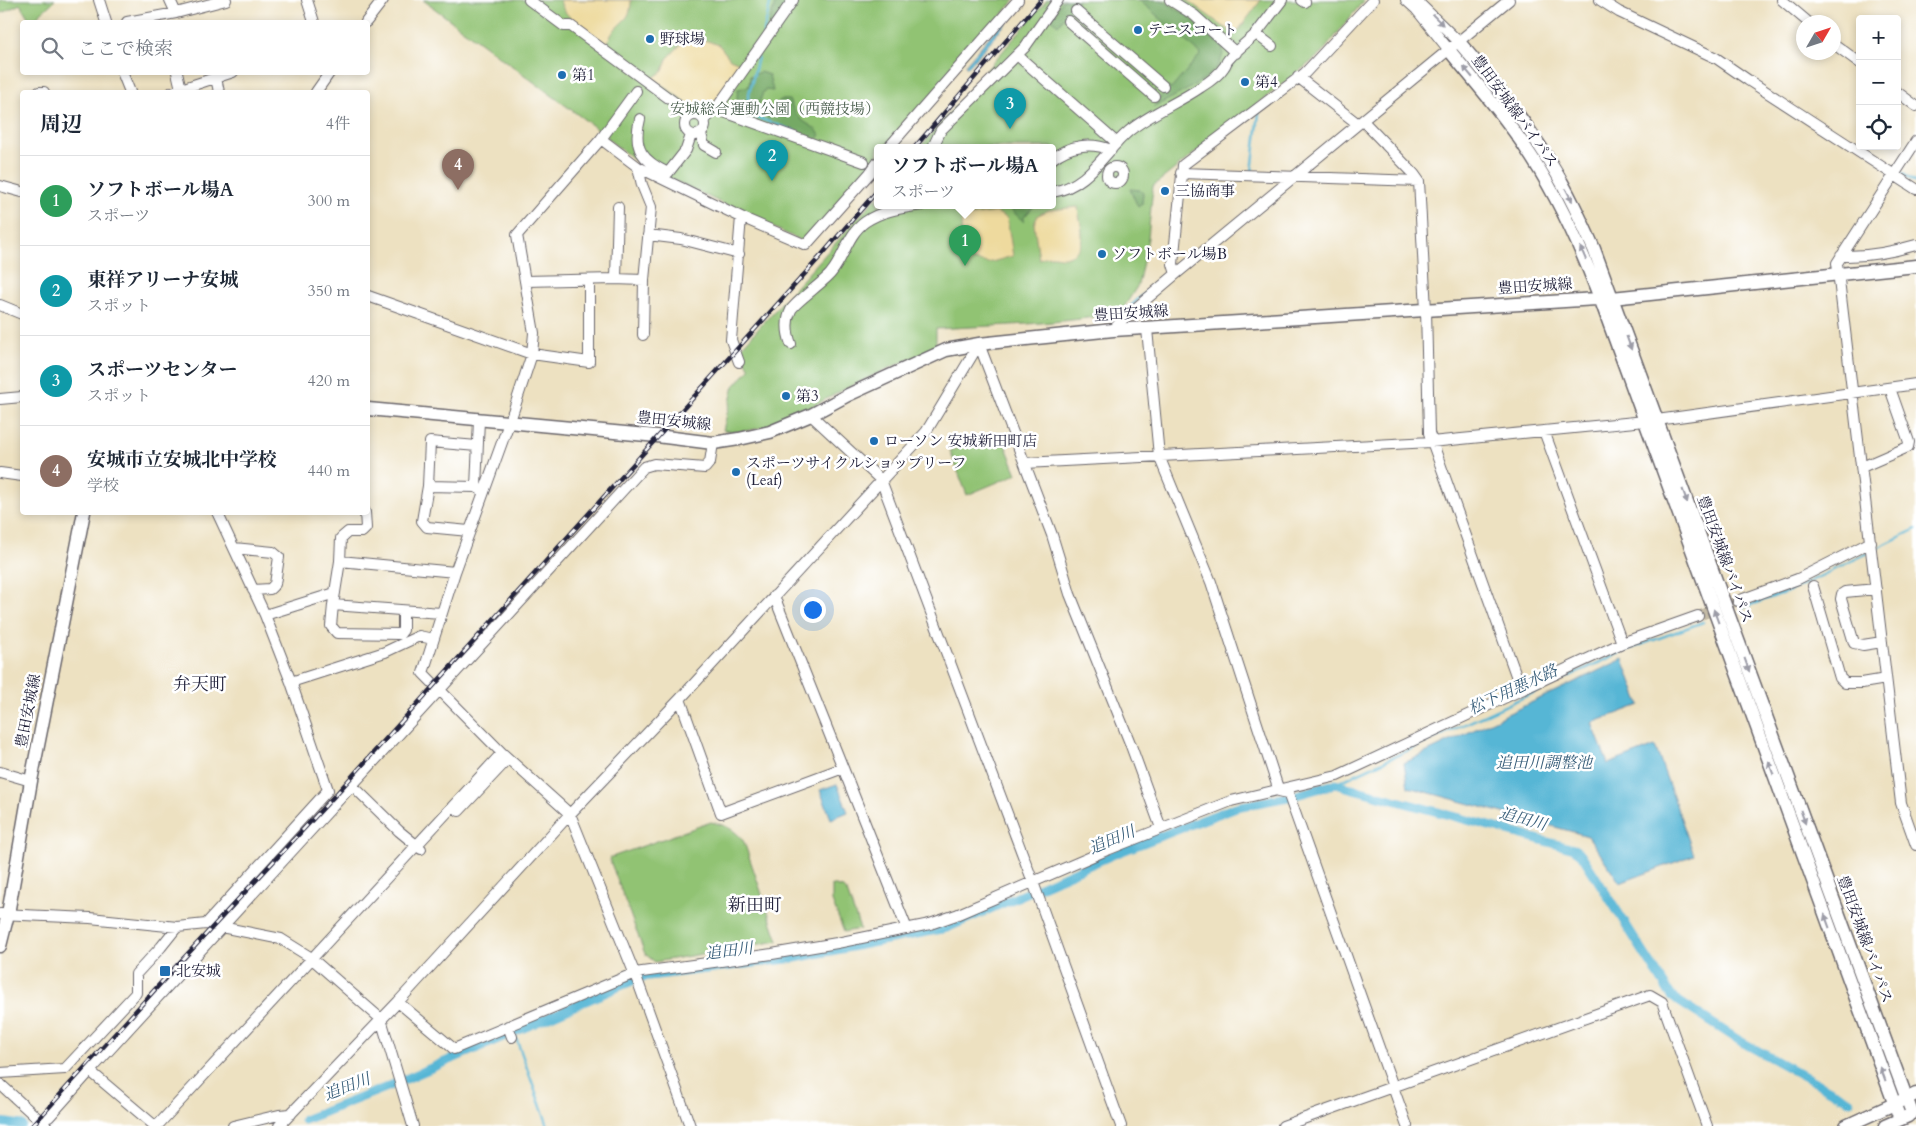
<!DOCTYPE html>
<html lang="ja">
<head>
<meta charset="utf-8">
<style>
  body { margin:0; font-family:Cardo,"Noto Serif JP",serif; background:#f6f6f7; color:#1f2937 }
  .controls { position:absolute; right:15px; top:15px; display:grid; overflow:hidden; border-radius:5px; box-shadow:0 2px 8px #0003 }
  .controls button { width:45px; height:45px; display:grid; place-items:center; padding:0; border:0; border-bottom:1px solid #e0e1e3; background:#fff; color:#1f2937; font:25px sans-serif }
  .compass { position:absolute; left:1796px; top:15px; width:45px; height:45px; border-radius:50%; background:#fff; box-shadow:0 2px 8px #0003; rotate:51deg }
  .you { position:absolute; left:812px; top:609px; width:18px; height:18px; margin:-12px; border:4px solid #fff; border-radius:50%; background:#1a73e8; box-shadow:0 0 0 8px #1a73e833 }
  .badge { display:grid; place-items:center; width:32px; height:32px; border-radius:50%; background:#1f6fb2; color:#fff; font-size:16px; font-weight:700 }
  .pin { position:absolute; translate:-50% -41px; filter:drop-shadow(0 1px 2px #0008) }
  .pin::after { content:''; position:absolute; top:26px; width:18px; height:15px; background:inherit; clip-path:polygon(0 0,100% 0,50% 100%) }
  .popup { position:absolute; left:874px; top:144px; width:182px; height:65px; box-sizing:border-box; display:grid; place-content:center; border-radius:5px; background:#fff; filter:drop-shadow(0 1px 4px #0005); font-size:16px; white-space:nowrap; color:#747a83 }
  .popup b { font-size:19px; color:#1f2937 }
  .popup::after { content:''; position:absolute; left:50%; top:100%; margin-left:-10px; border:10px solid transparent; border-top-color:#fff }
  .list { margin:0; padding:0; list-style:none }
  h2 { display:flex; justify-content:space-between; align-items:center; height:65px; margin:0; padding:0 20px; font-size:21px }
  h2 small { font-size:16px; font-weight:400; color:#747a83 }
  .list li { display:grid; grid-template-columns:32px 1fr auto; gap:15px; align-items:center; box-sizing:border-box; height:90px; padding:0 20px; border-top:1px solid #e0e1e3 }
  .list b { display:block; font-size:19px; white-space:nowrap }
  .list p { margin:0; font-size:16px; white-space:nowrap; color:#747a83 }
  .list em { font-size:16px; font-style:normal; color:#747a83 }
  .icon { flex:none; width:28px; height:28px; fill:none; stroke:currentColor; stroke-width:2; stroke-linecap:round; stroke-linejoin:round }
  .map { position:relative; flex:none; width:1916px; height:1126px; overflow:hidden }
  .search { position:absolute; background:#fff; box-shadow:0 2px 8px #0003; left:20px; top:20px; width:350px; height:55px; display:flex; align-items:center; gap:12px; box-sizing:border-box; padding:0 18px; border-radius:5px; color:#747a83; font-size:19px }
  .panel { position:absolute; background:#fff; box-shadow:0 2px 8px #0003; left:20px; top:90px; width:350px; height:425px; border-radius:5px }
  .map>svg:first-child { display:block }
  .green { fill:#91c373; stroke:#5a7257 }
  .forest { fill:#74a965; stroke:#4b6650 }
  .sand { fill:#eeda9e; stroke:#887e6c }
  .water { fill:#57b6d5; stroke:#3c6c88 }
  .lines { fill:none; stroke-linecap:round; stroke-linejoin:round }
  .stream { stroke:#57b6d5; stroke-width:2.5 }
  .canal { stroke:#57b6d5; stroke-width:9 }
  .minor-tunnel { stroke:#c4bba6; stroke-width:10; stroke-dasharray:10 5; stroke-linecap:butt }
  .minor-casing { stroke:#69656a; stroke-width:12 }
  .major-casing { stroke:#69656a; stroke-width:15 }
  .minor { stroke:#fff; stroke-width:10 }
  .major { stroke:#fff; stroke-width:12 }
  .rail-casing { stroke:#22223b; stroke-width:4.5 }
  .rail { stroke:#fff; stroke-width:2.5; stroke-dasharray:8; stroke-linecap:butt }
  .oneway { fill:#9c9ca7 }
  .poi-dot { fill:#1f6fb2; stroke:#fff; stroke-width:2 }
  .labels { text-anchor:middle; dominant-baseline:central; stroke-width:5; stroke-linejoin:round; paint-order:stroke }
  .poi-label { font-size:15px; fill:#22223b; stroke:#fff; text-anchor:start }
  .park-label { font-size:15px; fill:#4e6251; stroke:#fff }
  .street-label { font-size:15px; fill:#22223b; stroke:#fff }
  .water-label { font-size:16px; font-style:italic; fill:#375d79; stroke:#fff }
  .quarter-label { font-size:18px; fill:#22223b; stroke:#fff }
</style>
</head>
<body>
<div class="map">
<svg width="1916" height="1126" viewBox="0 0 1916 1126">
  <rect width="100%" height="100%" fill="#fff"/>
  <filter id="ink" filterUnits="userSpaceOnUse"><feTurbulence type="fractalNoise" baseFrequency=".02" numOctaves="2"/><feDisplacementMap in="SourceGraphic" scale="10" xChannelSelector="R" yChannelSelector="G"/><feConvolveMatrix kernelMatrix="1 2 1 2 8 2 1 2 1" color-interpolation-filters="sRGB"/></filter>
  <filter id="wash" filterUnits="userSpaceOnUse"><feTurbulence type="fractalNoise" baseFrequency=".0096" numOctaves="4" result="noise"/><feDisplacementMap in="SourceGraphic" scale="20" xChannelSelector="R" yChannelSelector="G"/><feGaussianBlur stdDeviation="1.12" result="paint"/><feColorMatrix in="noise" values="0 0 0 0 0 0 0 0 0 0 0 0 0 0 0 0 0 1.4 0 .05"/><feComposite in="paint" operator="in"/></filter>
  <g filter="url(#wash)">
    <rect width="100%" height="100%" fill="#ede1c1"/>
    <path class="green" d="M0,0H55L31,22L20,4L0,14Z
      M423,0H1015L886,147H878L877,157L806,243L641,165L609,140L608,137Z
      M1047,0H1364L1321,54L1153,186L1148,238L1138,285L1121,312C1062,325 996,325 936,329V349C908,359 882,371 855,384C822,400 760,440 723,430L734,386L750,369L740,349L877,197L878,205H1052V147H920Z
      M1000,432L1017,474L967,495L950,451Z
      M711,822C726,825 736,830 744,842L778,941L655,962L645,954L609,858Z
      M832,885L843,888L847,892L860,929L844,932L832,901Z"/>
    <path class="forest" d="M776,0H791L772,25L769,24Z
      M1063,0H1078L1058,25L1051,19Z
      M1139,0H1162L1188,16L1223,48C1226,77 1173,95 1153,108L1168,87L1171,89L1201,54Z
      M760,72L769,75L773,91L766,90L763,92L757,110L743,107L737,98L738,89L749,86L750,76Z
      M780,100H789C792,107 796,115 802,120C809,126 817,127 820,136L814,142L771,127L766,115Z
      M1130,189L1140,190L1143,193L1142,204L1138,207Z
      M1006,205H1035L1024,217V222Z"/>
    <path class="sand" d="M560,0H631C631,21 622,19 613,32C610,36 609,40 607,44C591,33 564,20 560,0Z
      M1187,0H1261L1235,35Z
      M699,38L719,45L730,59L742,64L712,106L704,111L692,107L653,78L663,71L667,59L683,42Z
      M1078,207C1079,223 1092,251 1065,257C1060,258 1055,255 1050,256C1046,256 1042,258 1039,259L1034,224L1038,215L1049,210Z
      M996,212L1007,218L1013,256L988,263L972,260L962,246L961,217Z"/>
    <path class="water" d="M1021,0H1026L968,67L965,65Z
      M1623,659L1640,705L1592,723L1608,764L1655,746L1694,855L1620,883L1588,836L1408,787L1404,763Z
      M837,784L848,812L831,819L820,790Z"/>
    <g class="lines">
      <path class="stream" d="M763,35L771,0
        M758,57L748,98L752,116L794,131
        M1899,171L1916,183
        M1252,172L1259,113
        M1124,312L1171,270
        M1875,549L1916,529
        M1742,608L1792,590L1868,553
        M1335,784L1624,651L1703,622
        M516,1038L548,1126"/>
      <path class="canal" d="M304,1120L385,1088L641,977L795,958L947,928L1117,853L1236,807L1293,796L1335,784L1574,849L1581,854L1672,997L1740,1041L1850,1101
        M0,1122L22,1125"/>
    </g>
  </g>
  <g filter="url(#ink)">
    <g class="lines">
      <path class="minor-tunnel" d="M1698,616L1738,601"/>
      <g class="minor-casing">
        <path id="minor" d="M99,0L106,22
          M170,0L176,13
          M307,0L314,22
          M529,0L564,26H571L674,102L689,117
          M1170,0L1194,15L1236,53
          M1302,0L1305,2
          M1406,0L1416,9L1449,50
          M1416,0L1459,42
          M1600,0L1619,12L1716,58L1748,80L1916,189
          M1782,0L1808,22
          M1076,11L1163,86
          M1068,21L1154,96
          M127,22L176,13L226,0
          M366,22L383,0
          M1834,44L1860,63
          M1272,46L1256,34L1282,0
          M1017,55L1117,143
          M122,72L130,92
          M177,72L181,89
          M1298,77L1358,124
          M216,78L219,92
          M636,91L601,139L517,235L534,333L532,354L513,412L455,572L423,673L502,753L570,814L638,982L690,1126
          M39,92H44
          M172,92L233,72
          M316,92L330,72
          M1897,92L1916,106
          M716,109L864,162
          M685 125a10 10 0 1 1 20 0a10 10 0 1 1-20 0Z
          M640,119C632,149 643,161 668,173L686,150L691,135
          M704,120L716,109L793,0
          M1363,121L1414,174L1419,181L1426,310L1429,433L1521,689
          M701,134L704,145L716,152
          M601,139L638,167L741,217L806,245L870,173L878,162
          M1916,141L1837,263L1901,803L1916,845
          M889,147L1018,0
          M933,147L941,130L1025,47L1058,0
          M1052,159C1069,145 1091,142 1111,150
          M1107 175a8 8 0 1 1 16 0a8 8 0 1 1-16 0Z
          M1181,173L1419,181
          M0,186L22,192
          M1052,192C1089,186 1103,153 1129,131C1151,113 1178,103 1201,87C1209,82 1219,75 1224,67C1226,65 1226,62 1228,60C1235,51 1247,42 1256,34
          M648,235L681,239L739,254
          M1841,256C1867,257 1892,252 1916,245
          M1176,274L1173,264L1183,165L1305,73L1373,0
          M616,279L618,207
          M526,281L614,279L644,280L651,207L642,185L638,167
          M368,296L532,354L589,362V280
          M0,305L22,314
          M1147,329L1159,456L1211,582L1279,791
          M1113,330L1123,319L1176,274L1509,0
          M643,335L644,280
          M791,344C787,333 786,320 791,310C795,302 823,283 831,273C844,258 847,235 865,222C882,210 903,208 923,205
          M979,344L1052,535L1070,594L1130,743L1161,828
          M739,362L731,340L741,217
          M0,399L22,397
          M811,415L881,480L1033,882L1121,1126
          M479,420L476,487L481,490
          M1657,420L1916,384
          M1025,463L1431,442L1645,421
          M1862,467L1908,447L1909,442L1892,394
          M0,473L22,476
          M428,486L422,521L427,527L469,531
          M476,487L428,486L430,442L477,446
          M234,548L273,552L279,557L275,584L270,589L253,590
          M340,561L341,538L348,532H362L366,528L365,512
          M1813,586L1840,678L1845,683H1862L1886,679
          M1876,589L1845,592L1842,594L1841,599L1854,643L1863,645L1882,642
          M774,596L843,768
          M1738,601L1798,579L1871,542
          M333,605L331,626L337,633L400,634L403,630V611
          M441,613L333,605L340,561L455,572
          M265,615L335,593
          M1622,643L1698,616
          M291,682L385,652L419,636L433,639
          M680,699L721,813L843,768L907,929
          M0,772L31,781
          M352,785L399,831L421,849
          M1279,791L1288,793L1407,1126
          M459,811L508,759
          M0,914L90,918L177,927L206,924L281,939L310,957L381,1019L413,1126
          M206,924L328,790L291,682L265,615L217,512
          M398,1002L454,1049L635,973L772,954L837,943L930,924L956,915L1107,850L1231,801L1337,776L1622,643L1544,431
          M508,1026L512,1037
          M90,1071C274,868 461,669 644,467L654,464L705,468L710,462L713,443
          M0,1073L65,1069L136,993V974L161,947L177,927
          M0,1084L46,1126
          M49,1117L90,1071L155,1126
          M157,1126L502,753
          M233,1126L279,1115L291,1114
          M279,1126L398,1002L570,814L680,699L926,432L979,344
          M1283,1126L1650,995L1662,1002L1707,1126"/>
      </g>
      <g class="major-casing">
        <path id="major" d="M1459,42C1492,81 1525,120 1551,164C1568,191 1581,220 1594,249L1912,1113
          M1449,50C1475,82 1503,113 1525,147C1557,194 1580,245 1600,298L1900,1119
          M368,409L657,436L713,443L739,439L770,432L811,415L848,395L946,350L979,344L1113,330L1612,298L1916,266
          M0,946L8,914L31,781L84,512
          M1846,1126L1916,1094
          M1885,1126L1908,1116"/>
      </g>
      <use href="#minor" class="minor"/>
      <use href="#major" class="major"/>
      <g class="rail-casing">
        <path id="rail" d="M915,147L1041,0
          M32,1126L168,975L338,792L819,258L878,190"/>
      </g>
      <use href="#rail" class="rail"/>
    </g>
    <defs><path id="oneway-solid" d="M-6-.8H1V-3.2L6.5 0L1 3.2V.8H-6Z" transform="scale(1.25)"/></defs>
    <g class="oneway">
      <use href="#oneway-solid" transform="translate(1438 20) rotate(44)"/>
      <use href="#oneway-solid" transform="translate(1468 72) rotate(-130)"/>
      <use href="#oneway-solid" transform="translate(1569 195) rotate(62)"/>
      <use href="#oneway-solid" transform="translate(1583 253) rotate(-113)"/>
      <use href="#oneway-solid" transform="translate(1629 343) rotate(70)"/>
      <use href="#oneway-solid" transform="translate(1685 496) rotate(70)"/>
      <use href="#oneway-solid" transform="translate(1716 616) rotate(-110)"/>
      <use href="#oneway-solid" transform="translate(1747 665) rotate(70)"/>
      <use href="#oneway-solid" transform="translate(1771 768) rotate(-110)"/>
      <use href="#oneway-solid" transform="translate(1803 817) rotate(70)"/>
      <use href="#oneway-solid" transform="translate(1827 921) rotate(-110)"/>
      <use href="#oneway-solid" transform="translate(1883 1074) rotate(-110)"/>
    </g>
  </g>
  <g class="poi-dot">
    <circle cx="1138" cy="30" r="5"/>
    <circle cx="650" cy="39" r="5"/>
    <circle cx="562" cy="75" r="5"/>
    <circle cx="1245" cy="82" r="5"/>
    <circle cx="1165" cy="191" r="5"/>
    <circle cx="1102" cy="254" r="5"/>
    <circle cx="786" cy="396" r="5"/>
    <circle cx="874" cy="441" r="5"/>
    <circle cx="736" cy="472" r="5"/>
    <rect x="159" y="965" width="12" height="12" rx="2.5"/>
  </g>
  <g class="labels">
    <g class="poi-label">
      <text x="1148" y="30">テニスコート</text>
      <text x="660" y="39">野球場</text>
      <text x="572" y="75">第1</text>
      <text x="1255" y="82">第4</text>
      <text x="1175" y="191">三協商事</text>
      <text x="1112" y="254">ソフトボール場B</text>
      <text x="796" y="396">第3</text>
      <text x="884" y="441">ローソン 安城新田町店</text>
      <text x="746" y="463">スポーツサイクルショップリーフ<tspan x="746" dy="17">(Leaf)</tspan></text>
      <text x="176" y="971">北安城</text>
    </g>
    <g class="park-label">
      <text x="775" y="109">安城総合運動公園（西競技場）</text>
    </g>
    <g class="street-label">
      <text transform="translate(1515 111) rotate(54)">豊田安城線バイパス</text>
      <text transform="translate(1535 286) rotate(-4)">豊田安城線</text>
      <text transform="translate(1131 313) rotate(-4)">豊田安城線</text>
      <text transform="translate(674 421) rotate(6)">豊田安城線</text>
      <text transform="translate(1725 559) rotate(70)">豊田安城線バイパス</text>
      <text transform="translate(28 711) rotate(-79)">豊田安城線</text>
      <text transform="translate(1865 939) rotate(70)">豊田安城線バイパス</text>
    </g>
    <g class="water-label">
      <text transform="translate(1513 690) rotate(-25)">松下用悪水路</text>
      <text x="1544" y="763">追田川調整池</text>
      <text transform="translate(1523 819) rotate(15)">追田川</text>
      <text transform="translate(1112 840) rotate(-23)">追田川</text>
      <text transform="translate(729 951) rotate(-7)">追田川</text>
      <text transform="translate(347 1087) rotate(-21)">追田川</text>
    </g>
    <g class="quarter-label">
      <text x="200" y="684">弁天町</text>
      <text x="755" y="905">新田町</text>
    </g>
  </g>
</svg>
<div class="controls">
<button>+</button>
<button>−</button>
<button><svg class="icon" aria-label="locate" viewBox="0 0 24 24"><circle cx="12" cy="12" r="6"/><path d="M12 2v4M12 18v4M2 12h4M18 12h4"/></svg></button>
</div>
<svg class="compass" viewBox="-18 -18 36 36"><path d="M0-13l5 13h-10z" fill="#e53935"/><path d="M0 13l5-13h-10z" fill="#747a83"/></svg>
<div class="you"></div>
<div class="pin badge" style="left:965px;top:266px;background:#2e9e5b">1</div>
<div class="popup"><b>ソフトボール場A</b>スポーツ</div>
<div class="pin badge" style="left:772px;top:181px;background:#0f9aa8">2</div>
<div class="pin badge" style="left:1010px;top:129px;background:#0f9aa8">3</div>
<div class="pin badge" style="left:458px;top:190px;background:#8d6e63">4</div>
<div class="search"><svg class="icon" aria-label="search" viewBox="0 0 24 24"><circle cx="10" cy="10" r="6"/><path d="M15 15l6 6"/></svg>ここで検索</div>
<section class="panel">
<h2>周辺<small>4件</small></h2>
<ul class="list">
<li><span class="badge" style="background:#2e9e5b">1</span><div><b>ソフトボール場A</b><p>スポーツ</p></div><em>300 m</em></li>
<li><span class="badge" style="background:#0f9aa8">2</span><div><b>東祥アリーナ安城</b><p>スポット</p></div><em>350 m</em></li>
<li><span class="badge" style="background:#0f9aa8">3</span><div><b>スポーツセンター</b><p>スポット</p></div><em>420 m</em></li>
<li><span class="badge" style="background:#8d6e63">4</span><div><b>安城市立安城北中学校</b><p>学校</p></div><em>440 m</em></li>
</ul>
</section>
</div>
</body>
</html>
